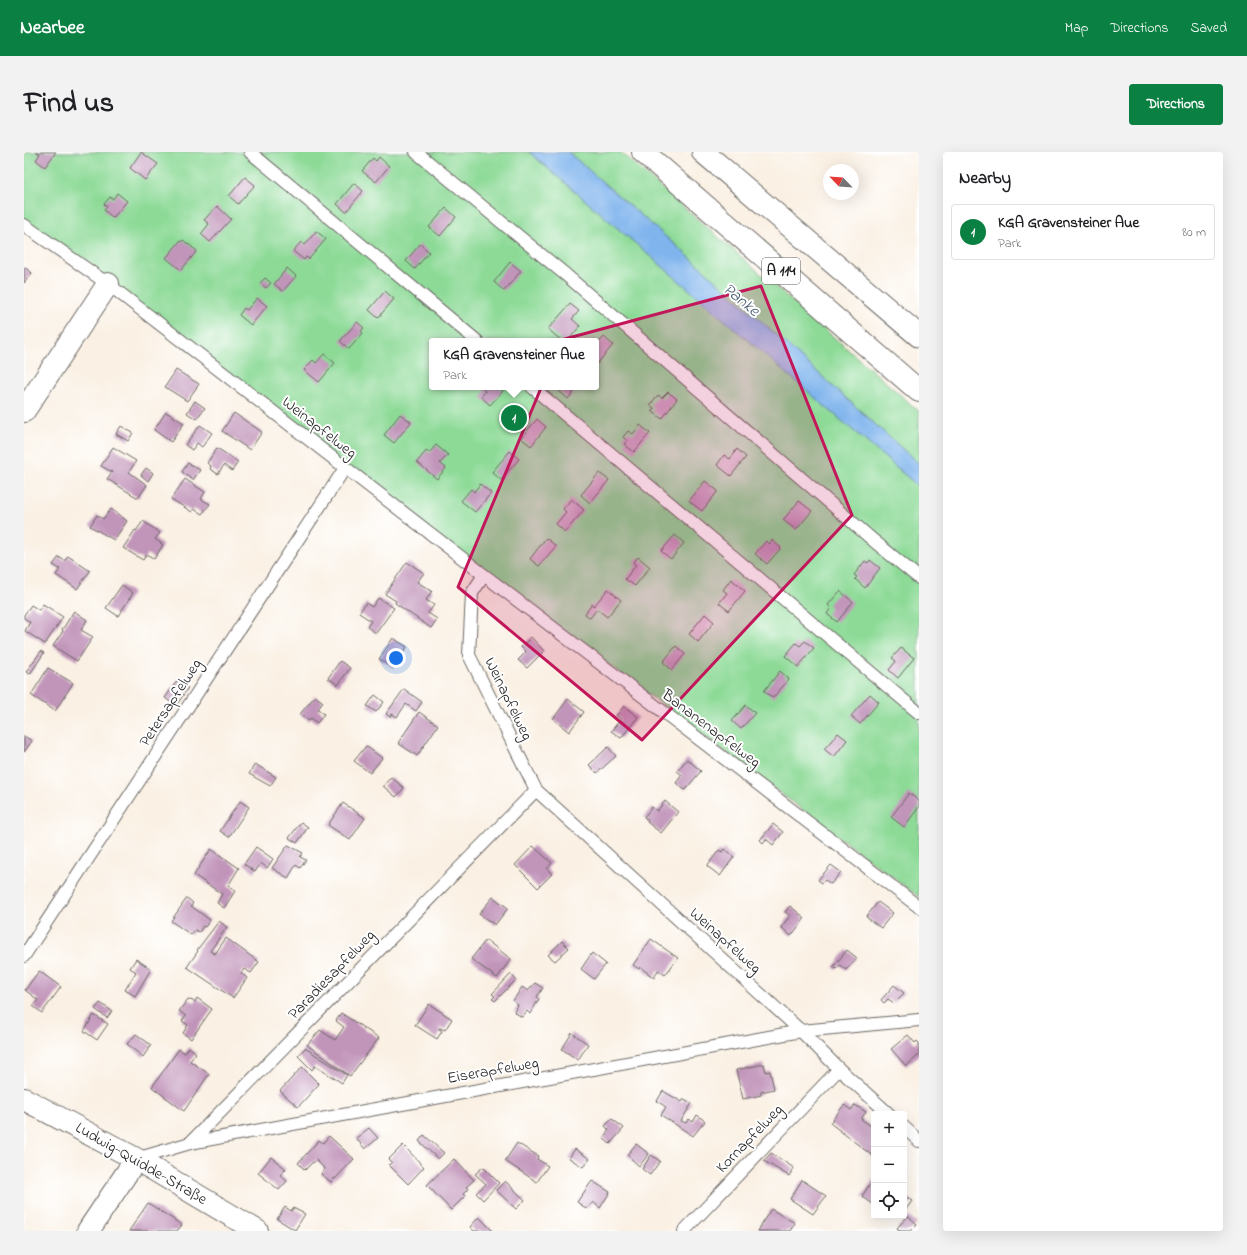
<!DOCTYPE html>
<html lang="en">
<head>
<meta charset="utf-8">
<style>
  body { margin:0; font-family:"Indie Flower",sans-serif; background:#f2f2f2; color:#202124 }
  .controls { position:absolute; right:12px; bottom:12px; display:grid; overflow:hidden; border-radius:4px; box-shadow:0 4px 16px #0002 }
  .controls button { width:36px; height:36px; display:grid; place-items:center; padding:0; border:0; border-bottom:1px solid #e0e0e0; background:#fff; color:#202124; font:20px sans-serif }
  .compass { position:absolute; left:799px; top:12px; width:36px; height:36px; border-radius:50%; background:#fff; box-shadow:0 4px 16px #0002; rotate:295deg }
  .you { position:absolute; left:372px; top:506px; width:14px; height:14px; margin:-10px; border:3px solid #fff; border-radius:50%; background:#1a73e8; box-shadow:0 0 0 6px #1a73e833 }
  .badge { display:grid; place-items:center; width:26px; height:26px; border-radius:50%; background:#0b8043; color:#fff; font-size:13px; font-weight:700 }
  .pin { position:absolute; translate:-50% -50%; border:2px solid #fff; box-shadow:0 1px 4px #0006 }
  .popup { position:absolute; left:405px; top:186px; width:170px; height:52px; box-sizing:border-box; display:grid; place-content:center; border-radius:4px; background:#fff; filter:drop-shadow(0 1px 3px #0005); font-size:13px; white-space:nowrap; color:#757577 }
  .popup b { font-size:15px; color:#202124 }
  .popup::after { content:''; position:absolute; left:50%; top:100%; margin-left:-8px; border:8px solid transparent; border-top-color:#fff }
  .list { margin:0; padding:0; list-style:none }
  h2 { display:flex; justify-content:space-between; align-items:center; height:52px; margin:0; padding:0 16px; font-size:17px }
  h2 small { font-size:13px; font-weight:400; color:#757577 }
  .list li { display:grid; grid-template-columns:26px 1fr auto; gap:12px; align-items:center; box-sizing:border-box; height:56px; margin:0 8px 8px; padding:0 8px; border:1px solid #e0e0e0; border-radius:4px }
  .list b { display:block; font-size:15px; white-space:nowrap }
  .list p { margin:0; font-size:13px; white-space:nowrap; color:#757577 }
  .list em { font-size:13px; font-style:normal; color:#757577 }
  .icon { flex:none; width:22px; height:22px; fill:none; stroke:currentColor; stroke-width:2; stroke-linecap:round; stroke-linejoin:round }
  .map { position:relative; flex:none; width:895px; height:1079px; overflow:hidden; border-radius:4px }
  header { display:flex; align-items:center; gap:24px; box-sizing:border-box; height:56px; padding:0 20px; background:#0b8043; color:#fff }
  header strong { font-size:19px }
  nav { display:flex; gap:22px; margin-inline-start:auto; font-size:14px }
  .intro { display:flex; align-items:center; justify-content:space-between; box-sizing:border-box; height:96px; padding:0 24px }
  h1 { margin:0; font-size:28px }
  .button { padding:10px 18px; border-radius:4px; background:#0b8043; color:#fff; font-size:14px; font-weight:700 }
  main { display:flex; gap:24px; padding:0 24px }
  aside { flex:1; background:#fff; border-radius:4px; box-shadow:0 4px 16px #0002 }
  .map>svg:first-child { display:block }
  .green { fill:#8dda97; stroke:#547b5a; fill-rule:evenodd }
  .water { fill:#7fb4ed; stroke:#4e6884 }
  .building { fill:#c194ba }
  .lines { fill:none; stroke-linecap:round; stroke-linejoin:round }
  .service-casing { stroke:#6a6662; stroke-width:14 }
  .minor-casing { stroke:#6a6662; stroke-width:24 }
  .motorway-casing { stroke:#6a6662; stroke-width:24 }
  .service { stroke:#fff; stroke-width:12 }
  .minor { stroke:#fff; stroke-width:22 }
  .motorway { stroke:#fff; stroke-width:22 }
  .marked { fill:#c2185b; fill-opacity:0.2; stroke:#c2185b; stroke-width:3; stroke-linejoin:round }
  .labels { text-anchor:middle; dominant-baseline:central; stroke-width:4; stroke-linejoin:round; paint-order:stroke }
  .shield { fill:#fff; stroke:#606060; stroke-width:1 }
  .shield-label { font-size:15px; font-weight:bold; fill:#1c1c1c }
  .street-label { font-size:16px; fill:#1c1c1c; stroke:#fff }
  .water-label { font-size:17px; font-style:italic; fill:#445970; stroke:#fff }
</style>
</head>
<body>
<header>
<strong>Nearbee</strong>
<nav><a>Map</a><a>Directions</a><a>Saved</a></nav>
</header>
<div class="intro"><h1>Find us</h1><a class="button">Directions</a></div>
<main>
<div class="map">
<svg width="895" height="1079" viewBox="0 0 895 1079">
  <rect width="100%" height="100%" fill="#fff"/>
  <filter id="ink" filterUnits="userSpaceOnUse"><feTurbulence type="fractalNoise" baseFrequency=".025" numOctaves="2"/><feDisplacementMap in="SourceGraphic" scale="8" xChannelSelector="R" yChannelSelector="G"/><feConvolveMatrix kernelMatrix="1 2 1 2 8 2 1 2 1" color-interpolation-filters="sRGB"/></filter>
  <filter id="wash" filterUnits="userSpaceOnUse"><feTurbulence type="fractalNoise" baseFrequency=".012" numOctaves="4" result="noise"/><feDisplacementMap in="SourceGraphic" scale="16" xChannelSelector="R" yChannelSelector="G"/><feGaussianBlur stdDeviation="0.9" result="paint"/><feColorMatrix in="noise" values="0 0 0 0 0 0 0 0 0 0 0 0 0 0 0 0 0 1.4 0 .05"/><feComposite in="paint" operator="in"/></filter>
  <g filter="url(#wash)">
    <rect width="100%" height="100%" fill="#faf0e3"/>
    <path class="green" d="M0,0H505L895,335V745L0,75ZM408,189H572V235H408Z
      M544,0H596L895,259V312L679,117Z"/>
    <path class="water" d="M505,0H544L679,117L895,312V335Z"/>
    <g id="blocks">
      <path class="building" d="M12,0H32L21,15L12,8L16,2Z
        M117,0L134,12L121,28L106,16Z
        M355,5L365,14L352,30L338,19L349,6L352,9Z
        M221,25L231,33L214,52L205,44Z
        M330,31L339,39L322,60L313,52Z
        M93,41L103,49L89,66L80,58L83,55L80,52L86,45L89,47Z
        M193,54L207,67L186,90L177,82L185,72L180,68Z
        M422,56L432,65L416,84L405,75Z
        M292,79L302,87L285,107L282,105L280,108L269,99L277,90L281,93Z
        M159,88L173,99L157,118L142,106L156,89L157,90Z
        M396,92L405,100L391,117L382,109Z
        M486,110L497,119L480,139L470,130Z
        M0,115L8,121L0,131Z
        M263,116L272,124L259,139L250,132Z
        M241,126L247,131L242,136L236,131Z
        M361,139L370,147L354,166L345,158Z
        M233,146L243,154L227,173L215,163L220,156L223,158Z
        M546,152L555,159L548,167L556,174L544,189H538L524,177Z
        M333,170L340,176L337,179L339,181L325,197L316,189Z
        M580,185L589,193L572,213V194Z
        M300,202L311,211L295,230L280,218L289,208L292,211Z
        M152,218L175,232L163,249L141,235Z
        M458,235H475L479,239L466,253L457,245L461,239L458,236Z
        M531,235H554L544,247Z
        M644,240L653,247L638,267L628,259L630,256L626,253L634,243L638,246Z
        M171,249L181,256L172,267L163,261Z
        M142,260L160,271L147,290L130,278Z
        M210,261L238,280L226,298L198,279Z
        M376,262L387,270L370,291L360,283Z
        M513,267L522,275L507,294L497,286Z
        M176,273L188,281L178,295L173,291L168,298L161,293Z
        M616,273L626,281L610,300L600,292L603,289L599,285L604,279L609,282Z
        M97,274L109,281L104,289L92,282Z
        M412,293L424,303L416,311L422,316L413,327L393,310L403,298L405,301Z
        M89,295L112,309L105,320L123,333L114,346L83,327L88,320L77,314Z
        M193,296L214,310L208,319L200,313L194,322L186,317L187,314L183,311Z
        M713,297L722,305L707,324L693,313L700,303L706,307Z
        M486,299L495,307L477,328L468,320Z
        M164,311L176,318L169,328L158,320Z
        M122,316L129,321L124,329L117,323Z
        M575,321L585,328L566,351L557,343Z
        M161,327L181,340L177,347L186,352L178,362L170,357L168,360L147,347Z
        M681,329L694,339L678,359L665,349Z
        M456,332L467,341L451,360L437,349L447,337L450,340Z
        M547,347L560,358L541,380L532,372L542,360L539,357Z
        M775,349L788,359L772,378L759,368Z
        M87,357L103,369L90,388L66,374L73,363L79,367Z
        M119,369L136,381L131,387L139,393L130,407L123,402L119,408L99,396L111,378L112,379Z
        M651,383L660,391L647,407L637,399Z
        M522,386L532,394L515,414L506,407Z
        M748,388L757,396L743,412L731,402L742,389L745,392Z
        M44,404L66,419L53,437L32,423L36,417L29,413L35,405L41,409Z
        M614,405L626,415L611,434L601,427L612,413L609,411Z
        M846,408L856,416L841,436L831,427L833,425L830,423L841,409L844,411Z
        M383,410L400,421L393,430L408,439L402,448L410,453L404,461L413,467L407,476L371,451L372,449L361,442Z
        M707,427L721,439L705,459L695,451L703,441L699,438Z
        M98,433L109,441L94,464L82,456Z
        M584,437L597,448L583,465L573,457L566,466L561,462L568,452L570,454Z
        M816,439L829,450L813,470L803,462L807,456L804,453Z
        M354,446L370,456L352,481L343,475L347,469L335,461L342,451L348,455Z
        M19,452L39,465L21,492L1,479L6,470L0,466V463L7,453L15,458Z
        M50,459L63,468L57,478L69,485L53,509L29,494L39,479L38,478Z
        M681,462L690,470L674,490L665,482Z
        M507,485L520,499L503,516L494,508L502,500L497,495Z
        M369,486L383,495L369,516L355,507Z
        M781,489L790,496L774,515L761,504L772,491L776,494Z
        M652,494L661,502L648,518L639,510Z
        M877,496L890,506L874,526L865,518L872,509L868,506Z
        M17,499L20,501L6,522L2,520Z
        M316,509L326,516L314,533L304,526Z
        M24,516L49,531L31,559L7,543Z
        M756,519L765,527L749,546L740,539Z
        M153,529L164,536L152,554L141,546Z
        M380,537L398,550L392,559L382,552L373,565L368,562L366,565L362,562Z
        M846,542L855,550L836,572L827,564Z
        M351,543L360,550L352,560L343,554Z
        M291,544L299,550L294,557L300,562L293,571L287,566L285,569L276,562Z
        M544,547L560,560L545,580L529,567Z
        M722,553L731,561L717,577L708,569Z
        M600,554L614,565L597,586L587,579L597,567L592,564Z
        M395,560L414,573L393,604L374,591Z
        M814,581L823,588L810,605L800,597Z
        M0,584L8,589L0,600Z
        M342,594L358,606L346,621L330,609Z
        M584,595L592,604L573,621L565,613Z
        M663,607L677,619L661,638L652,631L658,623L653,619Z
        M231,612L252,625L246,634L225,622Z
        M367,625L380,636L372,645L359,634Z
        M885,641L895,649V655L880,675L867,665Z
        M216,649L225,655L205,685L196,679Z
        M641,649L654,660L637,681L623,670L624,669L620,665L628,655L633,659Z
        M319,651L341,666L326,688L304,673Z
        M277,670L284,675L273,691L265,686Z
        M749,672L759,680L749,693L742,687L739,691L736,688Z
        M264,693L279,701L276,705L282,708L276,716L272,713L264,726L248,716Z
        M509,694L528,711L523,717L528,722L514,736L491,713Z
        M232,695L249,707L243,716L237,711L231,720L220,712Z
        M187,697L215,716L204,734L211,739L200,756L193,751L198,742L170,723Z
        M700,697L710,705L696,724L683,714L695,698L698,700Z
        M807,713L817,720L807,732L801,728L798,731L794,728Z
        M469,745L484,756L471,773L455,762Z
        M163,746L169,751L167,754L186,768L181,775L179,774L175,780L171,778L167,783L147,769Z
        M854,750L869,761L857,776L842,765Z
        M766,754L781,766L767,784L757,775L766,764L761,760Z
        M195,769L203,775L186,799L191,802L202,786L235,810L227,821L220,817L217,821L223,826L209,846L163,815L174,799L173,798Z
        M627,787L654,806L641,823L634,818L630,826L616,815L615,817L609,813Z
        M462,788L487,807L473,826L447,807Z
        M538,789L545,796L531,809L524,803Z
        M823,798L833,806L822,818L816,813L812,817L809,815Z
        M568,801L582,812L570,827L557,817Z
        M112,807L127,817L111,844L101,838L112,820L106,816Z
        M15,819L37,835L18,861L9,854L14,848L1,838Z
        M487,822L492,828L471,849L468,847L471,844L468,842Z
        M511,831L519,836L513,845L515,847L506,862L503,859L498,865L490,860L494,853L489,849L498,835L504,839Z
        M870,833L880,841L870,851L864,847L860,851L857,848Z
        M173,846L188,857L167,887L159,881L164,873L158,869L162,864L155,859L164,847L171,850Z
        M76,851L88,859L83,866L71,857Z
        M405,852L428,867L421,878L416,876L415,877L418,879L413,887L391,873Z
        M317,861L355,886L326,924L283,893L296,878L311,888L320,875L312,869Z
        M70,863L84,872L73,888L60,879Z
        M548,881L564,892L554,908L538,897Z
        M112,882L127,893L119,905L103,892Z
        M884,883L891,891L893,889L895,891V903L882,914L867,897Z
        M165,895L172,901L166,909L185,922L160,959L128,935L155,897L161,901Z
        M281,896L323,923L318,931L291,914L288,918L274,904Z
        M740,912L742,920L746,919L750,937L737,940V943L719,947L712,918Z
        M278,915L295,932L274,955L256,939Z
        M639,939L658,950L660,947L668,951L657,969L662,971L665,967L669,970L673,963L681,969L669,984L637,963L642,955L633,949Z
        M820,953L827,958L831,953L842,960L837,967L850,976V1005L806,971Z
        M588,967L600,976L586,992L579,986L585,978L581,974Z
        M345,976L354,986L341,997L332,986Z
        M400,983L420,1001L414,1007L395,989Z
        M305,984L330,1007L311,1027L310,1026L307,1030L297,1022L301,1017L292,1008L289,1011V1010L281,1018L274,1011L295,988L299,991Z
        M493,991L514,1004L513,1007L524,1014L513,1030L481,1009Z
        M612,992L625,1002L615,1014L603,1003Z
        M379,993L400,1015L384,1032L365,1013L368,1010L365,1007Z
        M551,997L566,1007L559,1015L545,1006Z
        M747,1001L770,1016L765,1024L740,1009Z
        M627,1003L636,1009L626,1023L618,1017Z
        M247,1005L262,1017L256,1023L263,1029L255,1038L234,1021Z
        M430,1007L450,1028L442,1035L444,1037L439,1042L441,1044L427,1058L403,1033Z
        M459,1015L475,1031L459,1048L452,1041L462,1032L451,1022Z
        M850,1026V1053L838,1044Z
        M778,1028L802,1044L789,1062L766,1047Z
        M481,1029L501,1048L492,1057L472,1038Z
        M568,1029L586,1040L576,1056L569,1050L563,1057L553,1050Z
        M880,1043L888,1049L880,1060Z
        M124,1051L158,1073L153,1079H105Z
        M261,1055L267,1059L269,1056L281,1062L271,1078L253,1067Z
        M747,1057L771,1071L766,1079H733Z
        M884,1064L893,1072L886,1079H876L873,1076Z
        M455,1065L469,1079H450L446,1075Z"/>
    </g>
  </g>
  <g filter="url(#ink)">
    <use href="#blocks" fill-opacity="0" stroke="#6a6662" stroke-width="1"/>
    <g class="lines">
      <g class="service-casing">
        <path id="service" d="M226,0L453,189
          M392,0L542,123L850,389L895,426
          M0,73L84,132L460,423L895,755
          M508,235L895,561
          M460,423L448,441L445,503L512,638L777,879L815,917L865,962
          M0,804L321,316
          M880,975L895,989
          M166,991L512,638
          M112,1007L166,991L777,879L895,868
          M660,1079L815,917"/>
      </g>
      <g class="minor-casing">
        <path id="minor" d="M0,259L84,132
          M0,947L112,1007L233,1079
          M64,1079L112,1007"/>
      </g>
      <g class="motorway-casing">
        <path id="motorway" d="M619,0L895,239
          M679,0L895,184"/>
      </g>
      <use href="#service" class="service"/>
      <use href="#minor" class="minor"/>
      <use href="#motorway" class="motorway"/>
    </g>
  </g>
  <path class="marked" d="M737,134L828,363L618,588L434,435L537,188Z"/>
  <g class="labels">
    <rect class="shield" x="738" y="106" width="38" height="26" rx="3"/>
    <g class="shield-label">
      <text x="757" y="119">A 114</text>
    </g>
    <g class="street-label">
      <text transform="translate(295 276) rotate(38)">Weinapfelweg</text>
      <text transform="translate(484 547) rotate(64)">Weinapfelweg</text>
      <text transform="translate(147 551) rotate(-57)">Petersapfelweg</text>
      <text transform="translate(687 577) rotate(37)">Bananenapfelweg</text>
      <text transform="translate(701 789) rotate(42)">Weinapfelweg</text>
      <text transform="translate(308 823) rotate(-46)">Paradiesapfelweg</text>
      <text transform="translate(469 919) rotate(-10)">Eiserapfelweg</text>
      <text transform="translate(726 987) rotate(-46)">Kornapfelweg</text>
      <text transform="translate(117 1012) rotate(30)">Ludwig-Quidde-Straße</text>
    </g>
    <g class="water-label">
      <text transform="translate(717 148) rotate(40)">Panke</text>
    </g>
  </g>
</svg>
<div class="controls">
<button>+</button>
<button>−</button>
<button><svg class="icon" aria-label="locate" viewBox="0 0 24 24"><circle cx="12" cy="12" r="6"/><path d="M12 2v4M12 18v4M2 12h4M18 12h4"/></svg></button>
</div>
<svg class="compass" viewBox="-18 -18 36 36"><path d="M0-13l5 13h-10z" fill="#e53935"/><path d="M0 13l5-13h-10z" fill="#757577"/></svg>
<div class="you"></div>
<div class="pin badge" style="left:490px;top:266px">1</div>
<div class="popup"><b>KGA Gravensteiner Aue</b>Park</div>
</div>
<aside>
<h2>Nearby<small></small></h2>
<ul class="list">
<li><span class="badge">1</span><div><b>KGA Gravensteiner Aue</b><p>Park</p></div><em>80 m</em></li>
</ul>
</aside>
</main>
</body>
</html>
